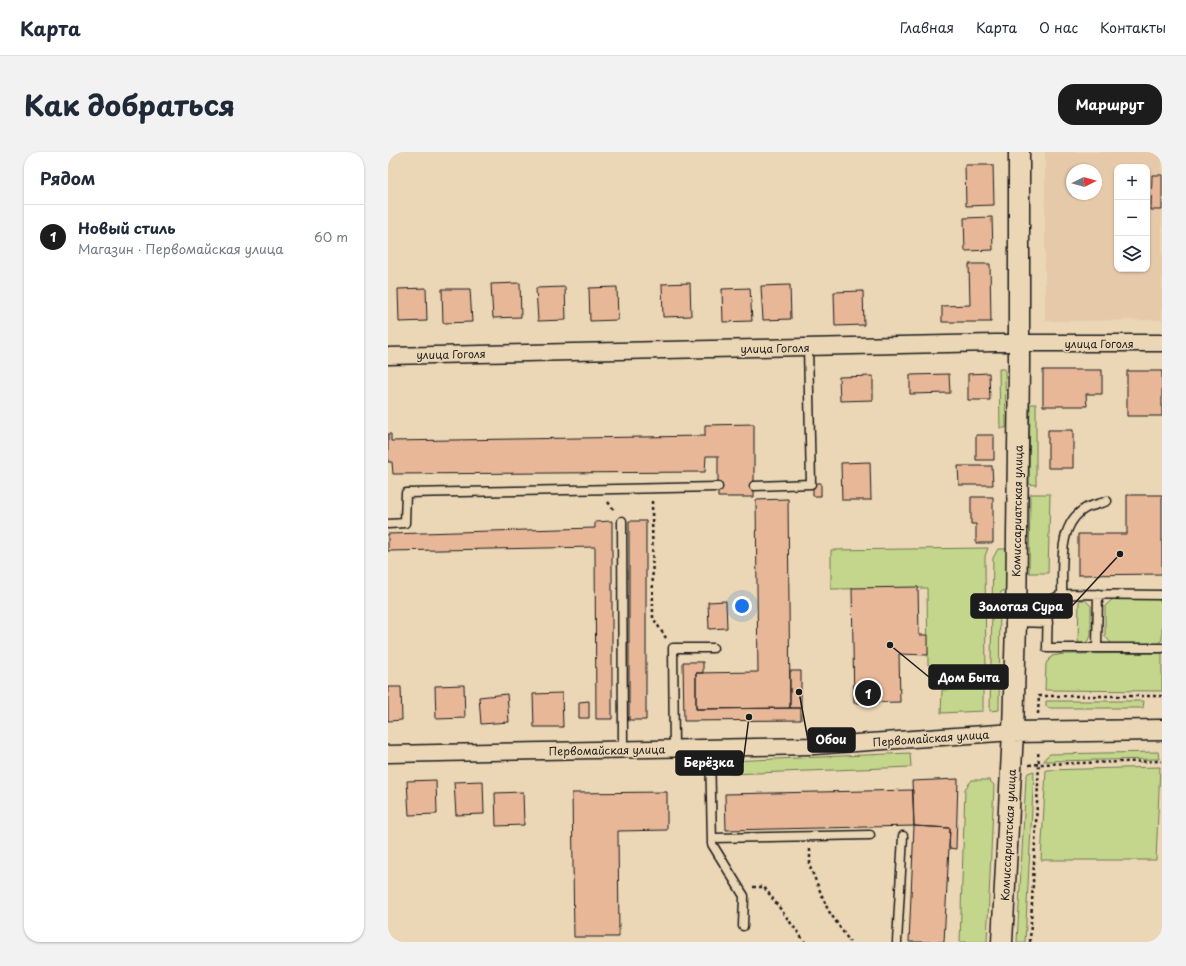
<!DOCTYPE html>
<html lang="ru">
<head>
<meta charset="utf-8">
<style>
  body { margin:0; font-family:"Playpen Sans",sans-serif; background:#f2f2f3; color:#1f2937 }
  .controls { position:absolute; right:12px; top:12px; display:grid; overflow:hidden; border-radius:8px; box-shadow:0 1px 3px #0004 }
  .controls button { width:36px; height:36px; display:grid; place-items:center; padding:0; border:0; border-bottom:1px solid #e0e1e3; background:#fff; color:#1f2937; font:20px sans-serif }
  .compass { position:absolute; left:678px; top:12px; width:36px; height:36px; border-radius:50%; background:#fff; box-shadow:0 1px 3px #0004; rotate:84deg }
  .you { position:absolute; left:354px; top:454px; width:14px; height:14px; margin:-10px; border:3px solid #fff; border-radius:50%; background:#1a73e8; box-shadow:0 0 0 6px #1a73e833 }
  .badge { display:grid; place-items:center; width:26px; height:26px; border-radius:50%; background:#1c1c1c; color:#fff; font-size:13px; font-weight:700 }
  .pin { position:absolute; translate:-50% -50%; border:2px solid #fff; box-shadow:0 1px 4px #0006 }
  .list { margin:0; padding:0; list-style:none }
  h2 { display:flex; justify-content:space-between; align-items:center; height:52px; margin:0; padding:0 16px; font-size:17px }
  h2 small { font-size:13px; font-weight:400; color:#747a83 }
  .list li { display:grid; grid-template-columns:26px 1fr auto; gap:12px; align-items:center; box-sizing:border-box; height:64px; padding:0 16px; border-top:1px solid #e0e1e3 }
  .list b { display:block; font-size:15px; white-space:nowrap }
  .list p { margin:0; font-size:13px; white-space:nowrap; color:#747a83 }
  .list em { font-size:13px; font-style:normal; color:#747a83 }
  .icon { flex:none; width:22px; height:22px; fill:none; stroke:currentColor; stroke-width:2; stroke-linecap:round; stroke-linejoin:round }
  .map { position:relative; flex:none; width:774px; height:790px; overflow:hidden; border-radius:16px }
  header { display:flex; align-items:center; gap:24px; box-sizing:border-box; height:56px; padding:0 20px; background:#fff; border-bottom:1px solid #e0e1e3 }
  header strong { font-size:19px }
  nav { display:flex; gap:22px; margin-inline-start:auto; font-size:14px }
  .intro { display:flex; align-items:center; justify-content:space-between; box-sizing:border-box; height:96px; padding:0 24px }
  h1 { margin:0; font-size:28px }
  .button { padding:10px 18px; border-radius:16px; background:#1c1c1c; color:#fff; font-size:14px; font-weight:700 }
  main { display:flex; gap:24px; padding:0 24px }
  aside { flex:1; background:#fff; border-radius:16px; box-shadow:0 1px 3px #0004 }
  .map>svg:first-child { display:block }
  .built { fill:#e6c9a9; fill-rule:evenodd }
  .green { fill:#c3d68b; stroke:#707954 }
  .building { fill:#e7b798; stroke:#1c1c1c }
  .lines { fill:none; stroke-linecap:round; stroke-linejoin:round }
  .service-casing { stroke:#1c1c1c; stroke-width:11 }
  .minor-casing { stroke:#1c1c1c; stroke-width:19 }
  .tertiary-casing { stroke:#1c1c1c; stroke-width:23 }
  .path { stroke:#1c1c1c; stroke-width:2.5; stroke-dasharray:3 3; stroke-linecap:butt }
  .service { stroke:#ebd6b5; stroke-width:8 }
  .minor { stroke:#ebd6b5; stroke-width:16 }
  .tertiary { stroke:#ebd6b5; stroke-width:20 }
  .labels { text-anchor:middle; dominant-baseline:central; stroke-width:3; stroke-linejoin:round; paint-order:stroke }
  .street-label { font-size:11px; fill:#1c1c1c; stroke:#ebd6b5 }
  .leader { fill:none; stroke:#1c1c1c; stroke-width:1.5 }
  .callout-dot { fill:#1c1c1c; stroke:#ebd6b5; stroke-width:1.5 }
  .callout { fill:#1c1c1c; stroke:#1c1c1c; stroke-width:1.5 }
  .callout-label { font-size:12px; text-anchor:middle; font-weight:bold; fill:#fff }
</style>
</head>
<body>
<header>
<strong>Карта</strong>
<nav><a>Главная</a><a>Карта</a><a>О нас</a><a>Контакты</a></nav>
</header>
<div class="intro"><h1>Как добраться</h1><a class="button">Маршрут</a></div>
<main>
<aside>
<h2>Рядом<small></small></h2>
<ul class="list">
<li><span class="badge">1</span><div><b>Новый стиль</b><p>Магазин · Первомайская улица</p></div><em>60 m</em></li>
</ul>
</aside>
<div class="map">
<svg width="774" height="790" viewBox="0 0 774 790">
  <rect width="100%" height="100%" fill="#ebd6b5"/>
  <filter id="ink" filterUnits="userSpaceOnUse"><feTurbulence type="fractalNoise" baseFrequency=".025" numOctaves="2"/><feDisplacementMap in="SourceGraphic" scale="8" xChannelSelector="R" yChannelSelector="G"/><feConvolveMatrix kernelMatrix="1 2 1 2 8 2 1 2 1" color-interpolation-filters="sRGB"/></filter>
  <g filter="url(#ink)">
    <path class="built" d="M657,0H774V168L657,169ZM729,15H759V117H729ZM684,18H708V42H684Z"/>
    <path class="green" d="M611,217H617L618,276H612Z
      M642,252H648V333L641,332Z
      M642,342H662L660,421H641Z
      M600,396L597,404L598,532L546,533L545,513H540L539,436L443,437V398Z
      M610,397H619V436L612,441L611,558L602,559L605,406Z
      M725,447H770L774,452V488L769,492H724L717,484V454Z
      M691,448H697L703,454V484L698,491H690Z
      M774,501V539L657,538L658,512L664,504L675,502Z
      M595,536V559L553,561L554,538Z
      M658,549H756L755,556H661L658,554Z
      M770,600L771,607L656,609L658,605L662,602Z
      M522,601L523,615L342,622V609Z
      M772,615L768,708H653L658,618Z
      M646,619L637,790H629L638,626L640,621Z
      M584,628H601L606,633L599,790H572L577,637Z"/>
    <path class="building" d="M577,13H605L606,53L578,54Z
      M764,23H774V58H763Z
      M604,65L605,98L577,99L576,66Z
      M581,112H602L603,170H554V154L582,153Z
      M132,131L133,165L105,166L103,132Z
      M302,131L303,164L275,165L274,132Z
      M402,133L403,167L375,168L373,134Z
      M177,135L178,168L150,169L148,136Z
      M229,135L230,168L202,169L201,136Z
      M38,136L39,169L11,170L10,137Z
      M362,136L364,169L335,170L334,137Z
      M54,137H82L84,170L55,171Z
      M475,139L476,173L447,174L446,140Z
      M655,218H714V242H698L699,254H655Z
      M739,219H774V264H739Z
      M601,221L602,248H580V222Z
      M561,222L562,241L522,242V223Z
      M485,224V248L452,249L451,225Z
      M366,272V345H330V304H318L317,320L5,322L4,310H0V282H3V289L317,284V273Z
      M660,278H685V316H660Z
      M588,283H606V308H588Z
      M482,310L483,348H454L453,311Z
      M570,314H604L605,333H571Z
      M425,331H433V344H425Z
      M739,343H774V422L690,423V382H739Z
      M583,345H605V391H588V372H583Z
      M400,347L402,556L308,557V521L370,520L368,348Z
      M224,369V567H208L207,395L0,399V382L207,376V370Z
      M241,369H258V568H241Z
      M530,435L531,483H540V503L511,502L512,550L466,551L464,436Z
      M338,449L339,476L321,477L320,450Z
      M295,510H315V521H308V557L413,556V568L296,569Z
      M402,519H413V556H402Z
      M76,533L77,566L48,567L47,534Z
      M0,535H13L14,568L0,569Z
      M174,541L175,575H146L145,542Z
      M119,542L121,570L93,572L91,545Z
      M201,549V566H191V550Z
      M570,627L568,697L561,696L562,676L526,674L524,629Z
      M48,628L49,662L21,663L19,629Z
      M95,629L96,662L68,663L66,630Z
      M525,638L526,674L338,678L337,642Z
      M135,640L136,673L108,674L107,641Z
      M279,640V678L230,679L231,785H186L184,641Z
      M526,674L562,676L556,790H521Z"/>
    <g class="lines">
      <g class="service-casing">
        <path id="service" d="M366,334L423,332L420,195
          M234,369L235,597
          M0,372L17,371L18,341L330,335
          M674,442C675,414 669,372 698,356C704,353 712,352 719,349
          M774,443L674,442L660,450L659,496H774
          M629,470L660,471
          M709,496L710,442
          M322,596L324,692L356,744L355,774
          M286,597L285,496H325
          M324,686L482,683
          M509,790L515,684"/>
      </g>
      <g class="minor-casing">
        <path id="minor" d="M0,204L607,191H774
          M0,602L425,594L625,580"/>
      </g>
      <g class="tertiary-casing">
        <path id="tertiary" d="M625,580L774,578
          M614,790L625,580L628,470L631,213V0"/>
      </g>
      <path class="path" d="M264,349L265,466L278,486
        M220,350L227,359
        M650,562L651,544H774
        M641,613L651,612L650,599
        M422,697V715L440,758L462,790
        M365,735H376L417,790
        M642,790L651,612L774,609"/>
      <use href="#service" class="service"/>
      <use href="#minor" class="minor"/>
      <use href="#tertiary" class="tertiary"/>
    </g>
  </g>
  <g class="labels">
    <g class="street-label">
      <text x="711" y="191">улица Гоголя</text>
      <text transform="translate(387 196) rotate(-1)">улица Гоголя</text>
      <text transform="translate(63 202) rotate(-1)">улица Гоголя</text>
      <text transform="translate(629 359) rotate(-89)">Комиссариатская улица</text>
      <text transform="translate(543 586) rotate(-4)">Первомайская улица</text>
      <text transform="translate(219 598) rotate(-1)">Первомайская улица</text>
      <text transform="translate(620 683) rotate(-87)">Комиссариатская улица</text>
    </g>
  </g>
  <path class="leader" d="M732 402L684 454M502 493L541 525M411 540L420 588M361 565L355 611"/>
  <g class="callout-dot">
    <circle cx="732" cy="402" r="4"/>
    <circle cx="502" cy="493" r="4"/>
    <circle cx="411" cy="540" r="4"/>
    <circle cx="361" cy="565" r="4"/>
  </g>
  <g class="callout">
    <rect x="583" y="442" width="101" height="24" rx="4"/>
    <rect x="541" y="513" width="79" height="24" rx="4"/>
    <rect x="420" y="576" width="47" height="24" rx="4"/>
    <rect x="288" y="599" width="67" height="24" rx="4"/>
  </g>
  <g class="callout-label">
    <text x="633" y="459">Золотая Сура</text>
    <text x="581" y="530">Дом Быта</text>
    <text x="443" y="592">Обои</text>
    <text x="321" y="615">Берёзка</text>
  </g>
</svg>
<div class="controls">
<button>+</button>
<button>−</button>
<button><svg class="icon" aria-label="layers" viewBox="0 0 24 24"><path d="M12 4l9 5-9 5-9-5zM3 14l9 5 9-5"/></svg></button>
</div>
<svg class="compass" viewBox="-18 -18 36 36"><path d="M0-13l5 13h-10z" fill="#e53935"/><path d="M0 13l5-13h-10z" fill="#747a83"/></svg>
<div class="you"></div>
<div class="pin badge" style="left:480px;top:541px">1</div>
</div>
</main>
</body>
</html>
